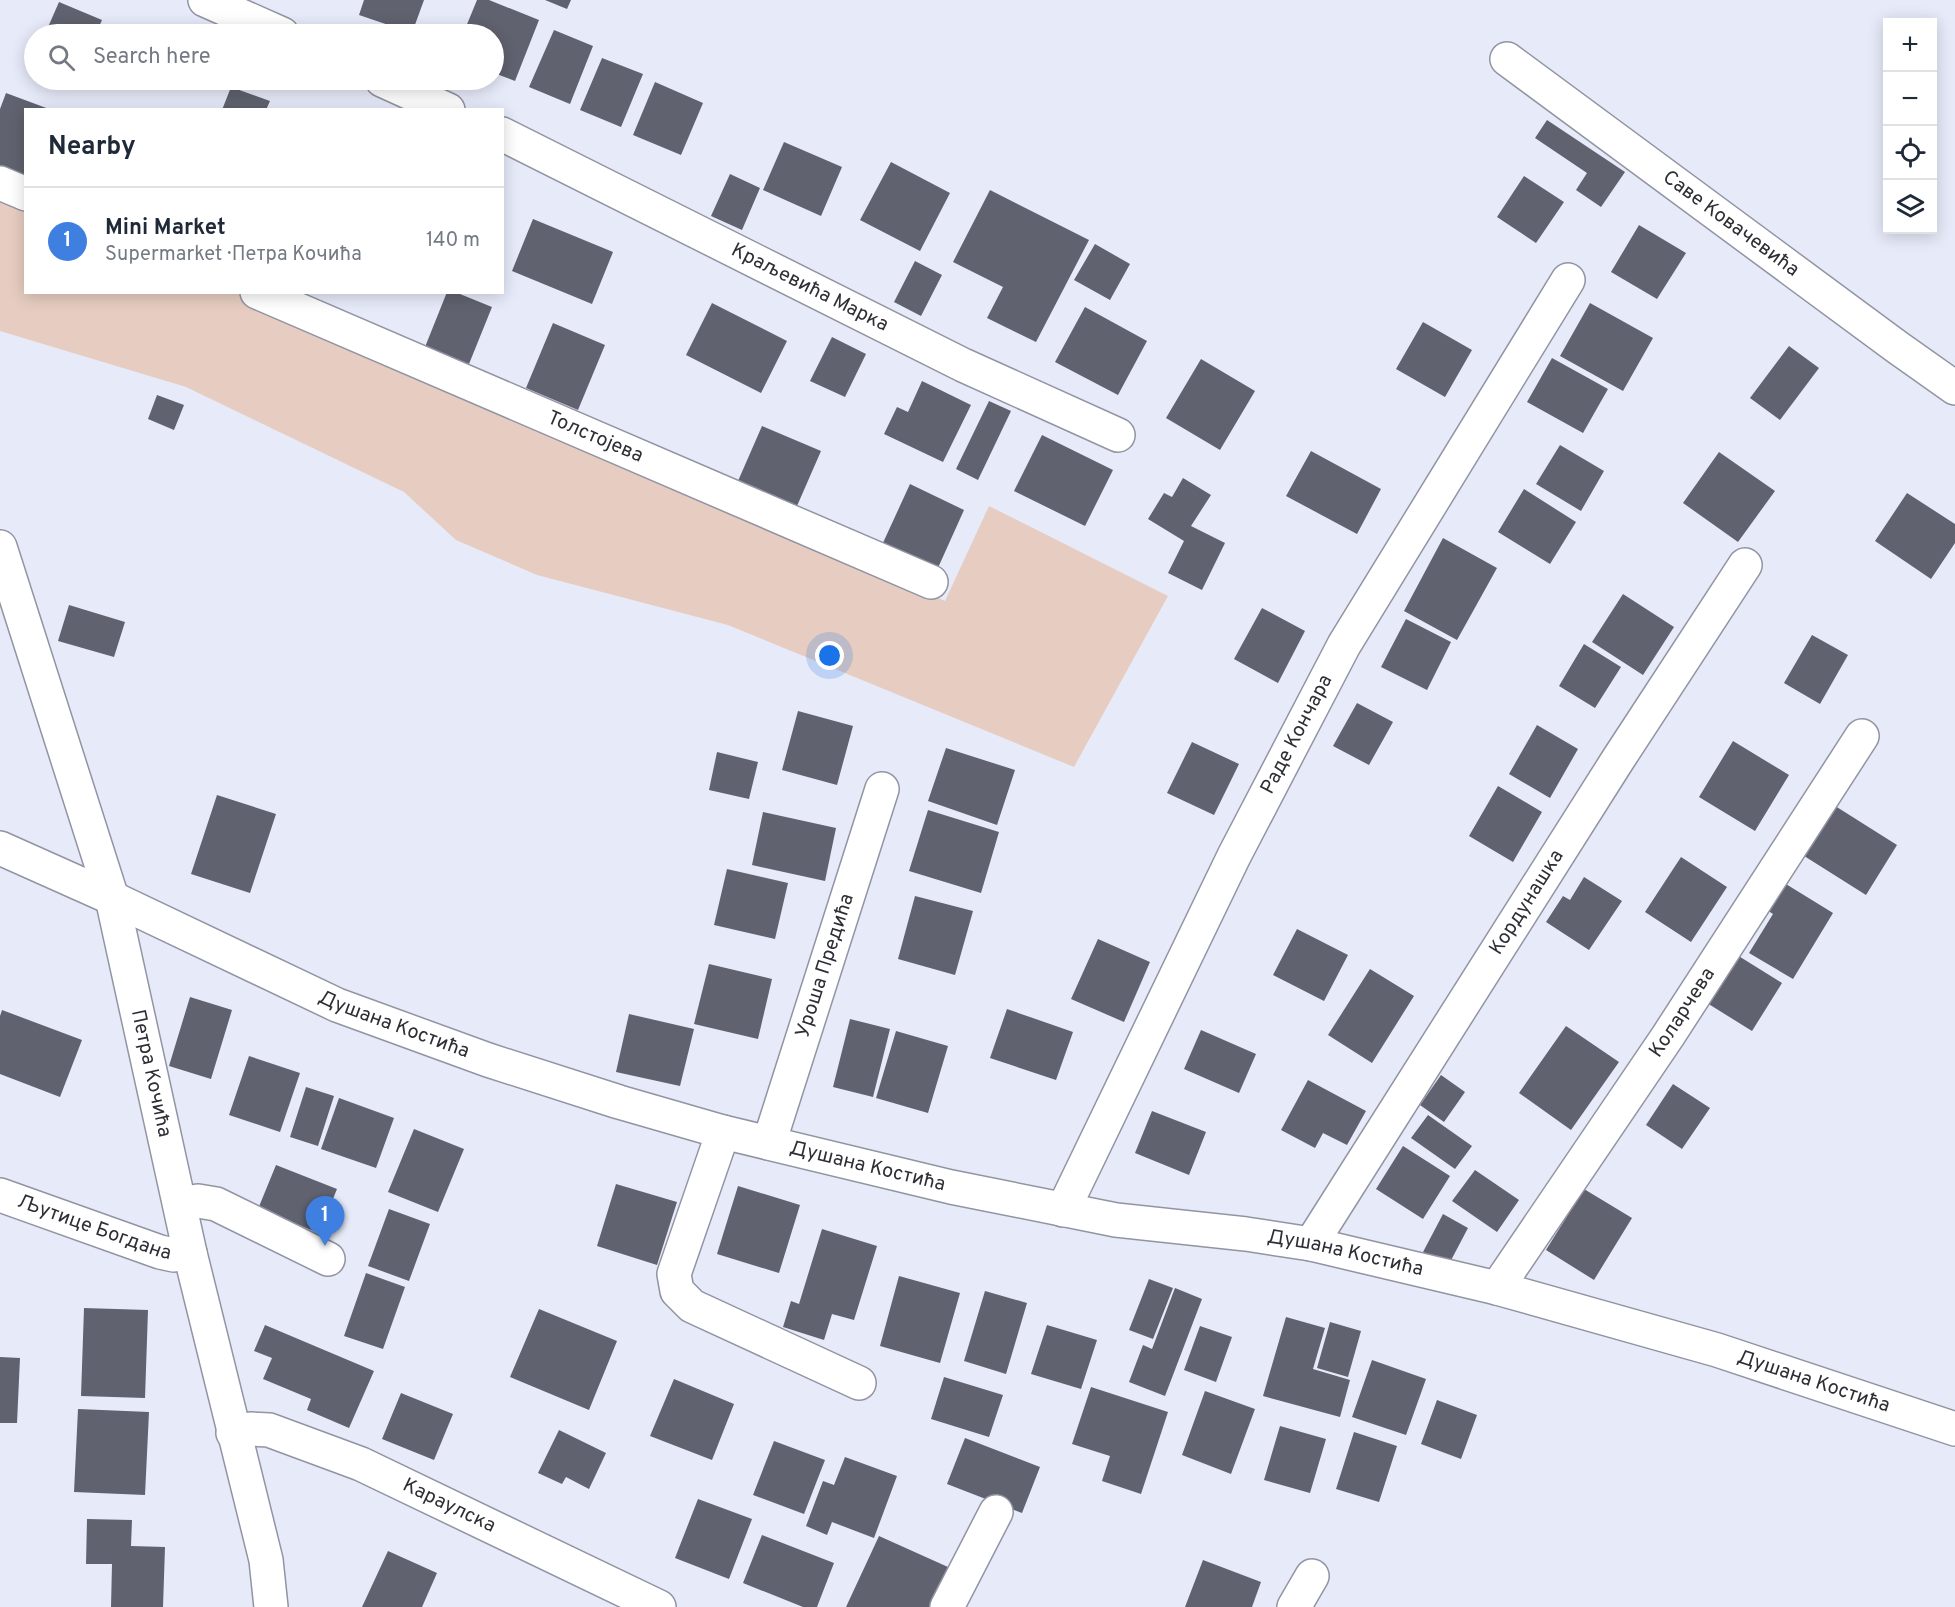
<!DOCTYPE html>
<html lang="en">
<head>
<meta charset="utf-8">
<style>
  body { margin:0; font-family:Overpass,sans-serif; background:#f6f6f7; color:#1f2937 }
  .controls { position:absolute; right:18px; top:18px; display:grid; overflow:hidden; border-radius:0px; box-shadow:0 3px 15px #0003 }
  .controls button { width:54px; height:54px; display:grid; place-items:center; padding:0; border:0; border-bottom:2px solid #e0e1e3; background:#fff; color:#1f2937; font:30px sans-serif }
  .you { position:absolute; left:830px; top:656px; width:21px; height:21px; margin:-15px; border:4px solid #fff; border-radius:50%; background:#1a73e8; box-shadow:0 0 0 9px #1a73e833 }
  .badge { display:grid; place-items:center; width:39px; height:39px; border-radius:50%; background:#b7541b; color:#fff; font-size:20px; font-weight:700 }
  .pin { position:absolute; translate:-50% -50px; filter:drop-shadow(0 2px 3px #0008) }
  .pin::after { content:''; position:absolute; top:32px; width:21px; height:18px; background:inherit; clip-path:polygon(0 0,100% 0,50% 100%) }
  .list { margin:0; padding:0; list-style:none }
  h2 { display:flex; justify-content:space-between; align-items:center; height:78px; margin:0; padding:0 24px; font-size:26px }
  h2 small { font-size:20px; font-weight:400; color:#747a83 }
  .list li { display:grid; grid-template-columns:39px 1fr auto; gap:18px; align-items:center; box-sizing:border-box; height:108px; padding:0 24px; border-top:2px solid #e0e1e3 }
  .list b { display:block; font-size:22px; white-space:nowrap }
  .list p { margin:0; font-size:20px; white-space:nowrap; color:#747a83 }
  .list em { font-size:20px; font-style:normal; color:#747a83 }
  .icon { flex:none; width:33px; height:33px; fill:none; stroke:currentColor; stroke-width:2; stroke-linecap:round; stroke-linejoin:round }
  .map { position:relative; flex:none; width:1955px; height:1607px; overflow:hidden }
  .search { position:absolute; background:#fff; box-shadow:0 3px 15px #0003; left:24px; top:24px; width:480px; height:66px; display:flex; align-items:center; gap:15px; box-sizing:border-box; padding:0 21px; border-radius:33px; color:#747a83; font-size:22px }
  .panel { position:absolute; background:#fff; box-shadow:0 3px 15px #0003; left:24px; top:108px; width:480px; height:186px; border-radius:0px }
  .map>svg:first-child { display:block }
  .green { fill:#e7cdc1 }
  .building { fill:#60626f }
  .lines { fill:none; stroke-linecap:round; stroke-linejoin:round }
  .minor-casing { stroke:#9194a2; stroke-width:36 }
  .minor { stroke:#fff; stroke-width:33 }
  .labels { text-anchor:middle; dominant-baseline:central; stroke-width:6; stroke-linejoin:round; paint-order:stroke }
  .street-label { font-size:20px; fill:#2e2f34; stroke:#e7eaf9 }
</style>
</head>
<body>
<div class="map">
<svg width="1955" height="1607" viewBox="0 0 1955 1607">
  <rect width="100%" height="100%" fill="#e7eaf9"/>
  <path class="green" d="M0,184L25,195L26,292L246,293L945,601L989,506L1168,596L1074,767L728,625L537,575L456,540L404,492L186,387L0,331Z"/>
  <path class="building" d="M364,0H424L412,33L359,15Z
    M477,0H489L539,20L515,81L494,73V34H463Z
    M545,0H571L567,9Z
    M59,2L102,20L96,34H45Z
    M554,30L593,46L570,104L529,87Z
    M602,58L643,74L621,127L580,110Z
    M139,80H161L157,88Z
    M655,82L703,103L681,155L633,135Z
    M231,87L270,101L266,110H222Z
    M6,93L49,109L26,110V176L0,166V109Z
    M1547,120L1625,172L1601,207L1576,190L1587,173L1535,138Z
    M784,142L842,167L821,216L763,190Z
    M891,162L950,193L920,251L860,220Z
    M730,174L760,188L742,230L711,216Z
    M1524,176L1564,202L1536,243L1497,217Z
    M990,190L1089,240L1036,342L987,318L1003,287L953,262Z
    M533,219L613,252L592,304L512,271Z
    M1639,225L1686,253L1657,299L1611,272Z
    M1095,244L1130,264L1110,300L1074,280Z
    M915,261L942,275L921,316L894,302Z
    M447,292H455L492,307L469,364L425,347Z
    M712,303L787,341L761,393L686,355Z
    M1590,303L1653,338L1623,391L1560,356Z
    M1085,307L1147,341L1118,395L1055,362Z
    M1423,322L1472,350L1445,397L1396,369Z
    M553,323L605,345L578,410L526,388Z
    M832,337L866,354L845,397L810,381Z
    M1789,346L1819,368L1780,420L1750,398Z
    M1552,358L1608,389L1583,433L1527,402Z
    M1201,359L1255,391L1220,450L1166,418Z
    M922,381L971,405L943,462L884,434L897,407L908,412Z
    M157,395L184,405L174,430L148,419Z
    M989,401L1011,411L978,480L956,469Z
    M762,426L821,451L797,506L738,481Z
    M1042,435L1113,470L1085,526L1014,491Z
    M1560,445L1604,471L1581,511L1536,484Z
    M1311,451L1381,489L1357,534L1286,496Z
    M1719,452L1775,491L1738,542L1683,503Z
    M1183,478L1211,495L1191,526L1225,543L1202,590L1168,573L1184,541L1148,519L1164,493L1172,497Z
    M910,484L964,510L937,570L882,545Z
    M1524,489L1576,522L1550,564L1498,532Z
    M1907,493L1955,524V543L1931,579L1875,541Z
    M1443,538L1497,568L1457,640L1404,611Z
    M1623,594L1674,627L1643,675L1592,642Z
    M69,605L125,622L114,657L58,641Z
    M1262,608L1305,631L1278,683L1234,659Z
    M1406,619L1451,642L1427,690L1381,667Z
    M1812,635L1848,655L1820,704L1784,683Z
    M1584,644L1621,667L1595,708L1559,686Z
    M1357,703L1393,722L1369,765L1333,746Z
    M798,711L853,726L837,785L782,770Z
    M1537,725L1578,749L1550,798L1509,774Z
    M1733,741L1789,775L1755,831L1699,797Z
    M1192,742L1239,764L1214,815L1167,793Z
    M946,748L1015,770L997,825L928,801Z
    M717,752L758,762L749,799L709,790Z
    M1498,786L1542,812L1513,862L1469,836Z
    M217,795L276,814L250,893L191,874Z
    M1832,804L1897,845L1866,895L1801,854Z
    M928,810L999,832L981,893L909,871Z
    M763,812L836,828L825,881L752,865Z
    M1681,857L1727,887L1691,942L1645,912Z
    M727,869L788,883L775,939L714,925Z
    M1584,877L1622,901L1589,950L1546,922L1563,896L1570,900Z
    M1781,881L1833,913L1793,979L1749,953L1773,914L1764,908Z
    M915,896L973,911L955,975L898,959Z
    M1297,929L1348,955L1324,1001L1273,975Z
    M1098,939L1150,962L1124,1022L1071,999Z
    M1737,955L1782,983L1752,1031L1707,1003Z
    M709,964L772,979L758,1039L694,1024Z
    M1370,969L1414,996L1372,1063L1328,1035Z
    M190,997L232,1010L211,1079L169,1066Z
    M1007,1009L1073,1032L1056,1080L990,1058Z
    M2,1010L82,1040L60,1097L0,1074V1016Z
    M629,1014L694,1029L680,1086L616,1072Z
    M850,1019L890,1029L873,1097L833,1087Z
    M1566,1026L1619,1062L1571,1130L1519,1093Z
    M1201,1030L1256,1054L1239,1093L1184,1069Z
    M896,1031L948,1046L928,1113L876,1098Z
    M249,1056L300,1073L280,1132L229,1115Z
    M1441,1075L1465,1092L1444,1122L1420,1105Z
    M1308,1080L1366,1111L1347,1145L1323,1133L1315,1148L1281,1130Z
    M1673,1084L1710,1108L1682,1149L1646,1125Z
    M306,1087L334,1096L318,1146L290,1137Z
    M339,1098L394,1118L376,1168L321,1149Z
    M1152,1111L1206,1132L1189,1175L1135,1153Z
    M1428,1115L1472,1146L1455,1169L1411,1138Z
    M414,1129L464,1149L438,1212L388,1192Z
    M1403,1146L1450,1176L1423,1219L1376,1189Z
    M276,1165L337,1189L319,1233L258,1209Z
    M1475,1170L1519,1200L1497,1232L1452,1201Z
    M616,1184L677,1202L657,1265L597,1246Z
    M738,1186L800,1205L779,1273L717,1254Z
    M1584,1189L1632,1218L1594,1280L1546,1250Z
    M389,1209L430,1224L409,1281L368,1266Z
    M1443,1214L1468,1228L1448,1266L1423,1252Z
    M822,1229L877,1246L854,1320L832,1314L824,1340L783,1327L791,1301L799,1304Z
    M366,1273L405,1287L383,1349L344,1336Z
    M899,1276L960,1293L940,1363L880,1346Z
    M1149,1279L1173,1288L1153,1339L1129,1330Z
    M1175,1288L1202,1299L1165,1396L1129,1382L1143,1345L1152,1349Z
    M985,1291L1027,1303L1006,1374L964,1361Z
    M84,1308L148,1310L145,1398L81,1396Z
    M539,1309L617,1341L589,1410L510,1377Z
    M1286,1317L1325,1328L1313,1369L1350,1380L1340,1417L1263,1396Z
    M1330,1322L1361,1331L1348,1377L1317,1368Z
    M265,1325L374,1371L349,1428L307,1410L311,1399L263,1379L272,1358L254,1351Z
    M1047,1325L1097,1340L1081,1389L1031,1374Z
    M1200,1326L1232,1337L1216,1382L1184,1370Z
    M0,1357L20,1358L17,1423H0Z
    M1372,1360L1426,1379L1406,1435L1352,1417Z
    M944,1377L1003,1395L989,1437L931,1419Z
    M674,1379L734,1404L712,1460L650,1436Z
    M1091,1387L1168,1412L1141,1494L1102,1481L1110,1456L1072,1444Z
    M1205,1391L1255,1409L1231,1474L1182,1455Z
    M401,1393L453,1414L434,1460L382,1439Z
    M1437,1400L1477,1415L1461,1459L1421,1444Z
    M78,1409L149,1412L145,1495L74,1492Z
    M1280,1426L1326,1439L1310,1493L1264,1480Z
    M559,1430L606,1453L589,1489L566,1477L562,1484L538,1473Z
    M1354,1432L1397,1446L1379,1502L1336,1489Z
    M965,1438L1040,1467L1022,1513L947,1484Z
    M774,1441L825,1460L804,1514L753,1495Z
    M845,1457L897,1476L874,1538L832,1522L827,1535L806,1526L823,1481L834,1485Z
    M698,1499L752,1519L729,1579L675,1558Z
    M87,1519L132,1520L131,1546L165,1547L163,1607H111L112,1564H86Z
    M762,1535L834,1563L817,1607H803L743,1583Z
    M879,1536L948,1567L929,1607H846Z
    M388,1551L437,1573L422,1607H362Z
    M1203,1560L1261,1582L1252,1607H1185Z"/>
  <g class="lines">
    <g class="minor-casing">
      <g id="minor">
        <path d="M205,0L282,34"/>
        <path id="s1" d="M1507,59L1897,347L1955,388"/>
        <path d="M382,80L448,110"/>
        <path id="s2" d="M502,134L963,365L1118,435"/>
        <path d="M0,183L26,194"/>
        <path id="s3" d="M257,292L931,582"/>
        <path id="s4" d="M0,547L112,898L190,1253L266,1560L271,1607"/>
        <path id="s5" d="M0,848L112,898L337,1005L488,1060L619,1102L723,1132L951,1187L1116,1220L1246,1234L1311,1244L1497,1288L1717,1350L1955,1429"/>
        <path d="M723,1132L674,1274L677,1291L692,1306L859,1383"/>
        <path id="s6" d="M769,1143L882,789"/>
        <path id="s7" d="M0,1195L160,1252L174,1255L190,1253"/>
        <path d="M180,1204L198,1201L216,1204L328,1259"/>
        <path id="s8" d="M1063,1210L1234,856L1344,645L1568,280"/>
        <path id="s9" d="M1311,1244L1617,761L1745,565"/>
        <path id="s10" d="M1497,1288L1668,1036L1862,736"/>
        <path id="s11" d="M233,1433L250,1429L269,1430L361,1464L659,1607"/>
        <path d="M947,1607L996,1512"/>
        <path d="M1294,1607L1312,1576"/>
      </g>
    </g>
    <use href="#minor" class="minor"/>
  </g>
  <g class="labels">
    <g class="street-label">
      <text stroke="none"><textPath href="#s1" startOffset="278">Саве Ковачевића</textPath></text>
      <text stroke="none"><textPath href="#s2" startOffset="344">Краљевића Марка</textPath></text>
      <text stroke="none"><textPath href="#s3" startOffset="368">Толстојева</textPath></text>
      <text stroke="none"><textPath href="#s8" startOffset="530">Раде Кончара</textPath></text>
      <text stroke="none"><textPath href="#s9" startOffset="404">Кордунашка</textPath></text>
      <text stroke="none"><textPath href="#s6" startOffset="186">Уроша Предића</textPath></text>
      <text stroke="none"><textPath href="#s10" startOffset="332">Коларчева</textPath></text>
      <text stroke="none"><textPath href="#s5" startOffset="432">Душана Костића</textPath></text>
      <text stroke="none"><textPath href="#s4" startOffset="548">Петра Кочића</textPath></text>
      <text stroke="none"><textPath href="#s5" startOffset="927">Душана Костића</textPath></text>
      <text stroke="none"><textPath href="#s7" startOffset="100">Љутице Богдана</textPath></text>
      <text stroke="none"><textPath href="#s5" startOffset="1413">Душана Костића</textPath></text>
      <text stroke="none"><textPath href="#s5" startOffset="1899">Душана Костића</textPath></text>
      <text stroke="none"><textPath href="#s11" startOffset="232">Караулска</textPath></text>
    </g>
  </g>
</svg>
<div class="controls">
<button>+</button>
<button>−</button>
<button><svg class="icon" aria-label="locate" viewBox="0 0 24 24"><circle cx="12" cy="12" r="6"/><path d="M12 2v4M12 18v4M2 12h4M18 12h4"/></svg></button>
<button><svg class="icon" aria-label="layers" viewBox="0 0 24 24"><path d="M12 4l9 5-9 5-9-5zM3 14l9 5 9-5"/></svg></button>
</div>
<div class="you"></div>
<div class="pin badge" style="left:325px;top:1246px;background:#3f7fe0">1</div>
<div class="search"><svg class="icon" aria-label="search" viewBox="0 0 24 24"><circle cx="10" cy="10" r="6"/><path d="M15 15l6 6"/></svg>Search here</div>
<section class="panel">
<h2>Nearby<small></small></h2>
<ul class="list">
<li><span class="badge" style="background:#3f7fe0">1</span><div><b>Mini Market</b><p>Supermarket · Петра Кочића</p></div><em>140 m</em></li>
</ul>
</section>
</div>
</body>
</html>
